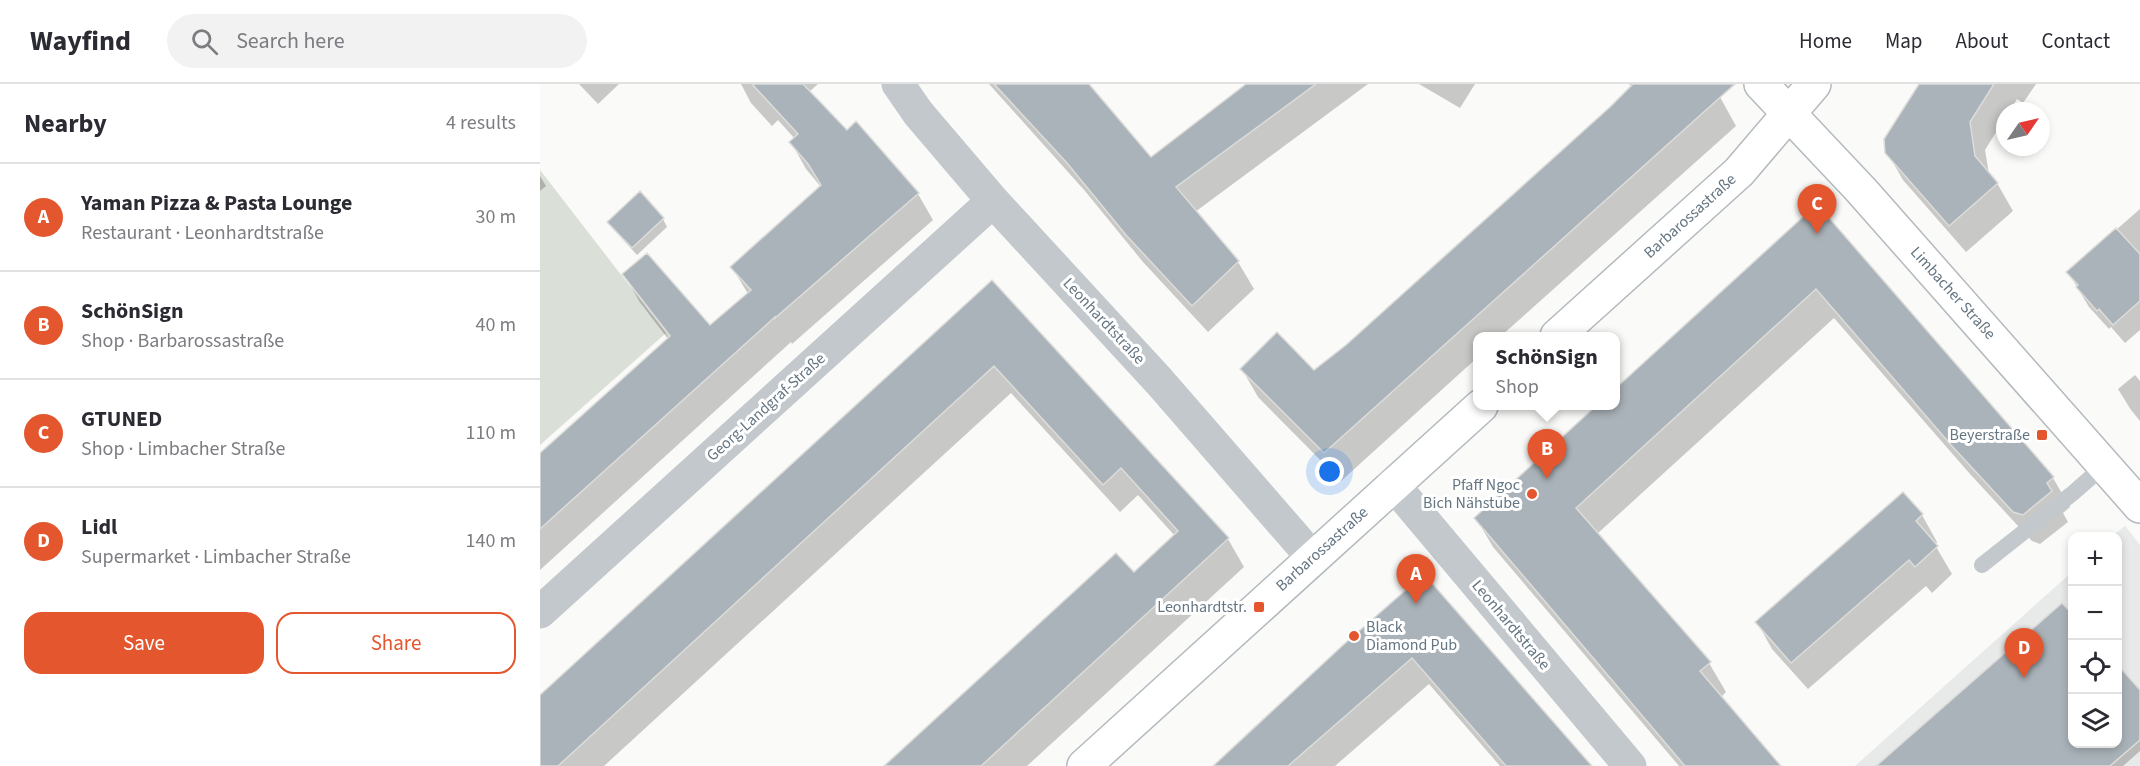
<!DOCTYPE html>
<html lang="en">
<head>
<meta charset="utf-8">
<style>
  body { margin:0; font-family:"Source Sans 3",sans-serif; background:#f2f2f3; color:#2b2b33 }
  .controls { position:absolute; right:18px; bottom:18px; display:grid; overflow:hidden; border-radius:12px; box-shadow:0 3px 9px #0003 }
  .controls button { width:54px; height:54px; display:grid; place-items:center; padding:0; border:0; border-bottom:2px solid #e1e1e2; background:#fff; color:#2b2b33; font:30px sans-serif }
  .compass { position:absolute; left:1456px; top:18px; width:54px; height:54px; border-radius:50%; background:#fff; box-shadow:0 3px 9px #0003; rotate:56deg }
  .you { position:absolute; left:790px; top:388px; width:21px; height:21px; margin:-15px; border:4px solid #fff; border-radius:50%; background:#1a73e8; box-shadow:0 0 0 9px #1a73e833 }
  .badge { display:grid; place-items:center; width:39px; height:39px; border-radius:50%; background:#e4572e; color:#fff; font-size:20px; font-weight:700 }
  .pin { position:absolute; translate:-50% -50px; filter:drop-shadow(0 2px 3px #0008) }
  .pin::after { content:''; position:absolute; top:32px; width:21px; height:18px; background:inherit; clip-path:polygon(0 0,100% 0,50% 100%) }
  .popup { position:absolute; left:933px; top:248px; width:147px; height:78px; box-sizing:border-box; display:grid; place-content:center; border-radius:12px; background:#fff; filter:drop-shadow(0 2px 4px #0005); font-size:20px; white-space:nowrap; color:#7c7c81 }
  .popup b { font-size:22px; color:#2b2b33 }
  .popup::after { content:''; position:absolute; left:50%; top:100%; margin-left:-12px; border:12px solid transparent; border-top-color:#fff }
  .list { margin:0; padding:0; list-style:none }
  h2 { display:flex; justify-content:space-between; align-items:center; height:78px; margin:0; padding:0 24px; font-size:26px }
  h2 small { font-size:20px; font-weight:400; color:#7c7c81 }
  .list li { display:grid; grid-template-columns:39px 1fr auto; gap:18px; align-items:center; box-sizing:border-box; height:108px; padding:0 24px; border-top:2px solid #e1e1e2 }
  .list b { display:block; font-size:22px; white-space:nowrap }
  .list p { margin:0; font-size:20px; white-space:nowrap; color:#7c7c81 }
  .list em { font-size:20px; font-style:normal; color:#7c7c81 }
  .actions { display:flex; gap:12px; padding:18px 24px }
  .actions a { flex:1; padding:14px 0; border:2px solid #e4572e; border-radius:18px; text-align:center; font-size:21px; color:#e4572e }
  .actions .main { background:#e4572e; color:#fff }
  .icon { flex:none; width:33px; height:33px; fill:none; stroke:currentColor; stroke-width:2; stroke-linecap:round; stroke-linejoin:round }
  .map { position:relative; flex:none; width:1600px; height:682px; overflow:hidden }
  header { display:flex; align-items:center; gap:36px; box-sizing:border-box; height:84px; padding:0 30px; background:#fff; border-bottom:2px solid #e1e1e2 }
  header strong { font-size:28px }
  nav { display:flex; gap:33px; margin-inline-start:auto; font-size:21px }
  .search { width:420px; height:54px; background:#f2f2f3; display:flex; align-items:center; gap:15px; box-sizing:border-box; padding:0 21px; border-radius:33px; color:#7c7c81; font-size:22px }
  main { display:flex }
  aside { flex:1; background:#fff }
  .map>svg:first-child { display:block }
  .built { fill:#e8e9e9 }
  .green { fill:#dadfd7 }
  .shadow { fill:#0003 }
  .building { fill:#aab3b9; stroke:#dcdcda; stroke-width:1.5 }
  .lines { fill:none; stroke-linecap:round; stroke-linejoin:round }
  .secondary-casing { stroke:#b3babf; stroke-width:36 }
  .lane { stroke:#c3c8cc; stroke-width:16 }
  .street { stroke:#c3c8cc; stroke-width:33 }
  .secondary { stroke:#fff; stroke-width:33 }
  .poi-dot { fill:#e4572e; stroke:#fff; stroke-width:2 }
  .labels { text-anchor:middle; dominant-baseline:central; stroke-width:6; stroke-linejoin:round; paint-order:stroke }
  .street-label { font-size:16px; fill:#657683; stroke:#fff }
  .poi-label { font-size:16px; fill:#657683; stroke:#fff; text-anchor:end }
</style>
</head>
<body>
<header>
<strong>Wayfind</strong>
<div class="search"><svg class="icon" aria-label="search" viewBox="0 0 24 24"><circle cx="10" cy="10" r="6"/><path d="M15 15l6 6"/></svg>Search here</div>
<nav><a>Home</a><a>Map</a><a>About</a><a>Contact</a></nav>
</header>
<main>
<aside>
<h2>Nearby<small>4 results</small></h2>
<ul class="list">
<li><span class="badge">A</span><div><b>Yaman Pizza &amp; Pasta Lounge</b><p>Restaurant · Leonhardtstraße</p></div><em>30 m</em></li>
<li><span class="badge">B</span><div><b>SchönSign</b><p>Shop · Barbarossastraße</p></div><em>40 m</em></li>
<li><span class="badge">C</span><div><b>GTUNED</b><p>Shop · Limbacher Straße</p></div><em>110 m</em></li>
<li><span class="badge">D</span><div><b>Lidl</b><p>Supermarket · Limbacher Straße</p></div><em>140 m</em></li>
</ul>
<div class="actions"><a class="main">Save</a><a>Share</a></div>
</aside>
<div class="map">
<svg width="1600" height="682" viewBox="0 0 1600 682">
  <rect width="100%" height="100%" fill="#fafaf8"/>
  <path class="built" d="M1585,442L1600,461V682H1315L1532,488V660H1578V452H1572Z"/>
  <path class="green" d="M0,86L126,249L0,361Z"/>
  <path class="shadow" d="M39,0H79L58,20Z
    M201,0H278L269,8L307,48L378,110L393,136L252,260L251,258L0,486V371L128,255L99,217L84,190L170,244L208,210L192,183L281,103L266,85L251,58L255,55L238,36L232,42L211,19Z
    M449,0H547L610,75L709,0H828L655,128L698,178L714,205L668,248L603,178L545,107Z
    M879,0H935L920,24Z
    M1089,0H1168L1180,13L1196,42L961,252H938V273L801,397L718,313L702,285L774,288L807,262L1092,3Z
    M1381,0H1496L1483,19L1477,15L1470,27H1465V34L1445,66L1449,90L1457,99L1473,127L1426,168L1363,96L1347,68Z
    M0,92L6,102L0,107Z
    M1277,122L1513,394L1530,423L1523,429L1528,438L1500,460L1492,457L1430,390L1294,234L1057,450L1169,579L1186,608L1181,613L1239,682H1139L953,463L936,434L1076,322V306Z
    M1600,125V246L1585,259L1571,243L1569,245L1549,223L1528,188Z
    M123,135L127,143L97,171L74,146L69,138Z
    M452,198L688,455L704,483L487,682H346L594,490L635,452L598,411L580,428L471,309L64,682H0V613Z
    M1595,291L1600,297V337L1591,326L1578,305Z
    M1382,431L1397,458L1395,461L1412,490L1392,509L1386,502L1268,605L1232,565L1217,538Z
    M884,493L1050,682H960L889,600L795,682H674Z
    M1578,584L1600,609V667L1583,682H1339L1532,660H1578Z"/>
  <path class="building" d="M212,0H263L307,46L316,37L379,109L235,234V233L0,445V369L130,252L82,190L107,169L170,241L211,206L190,183L281,101L268,80L249,58L258,50Z
    M454,0H549L611,73L706,0H776L636,103L699,177L652,222L586,151L527,79Z
    M1093,0H1195L784,369L700,285L737,248L774,286L806,261L1070,23Z
    M1379,0H1454L1430,38L1435,72L1458,99L1409,142L1345,69L1344,55Z
    M100,107L124,134L92,164L67,138Z
    M1277,120L1514,393L1507,399L1512,407L1483,431L1473,428L1411,361L1276,205L1036,424L1171,578L1160,587L1241,682H1145L934,434L1057,321H1076V304Z
    M1576,144L1600,170V217L1573,241L1559,225L1557,227L1536,203L1538,201L1526,188Z
    M452,196L689,454L441,682H344L576,469L594,488L638,447L581,384L563,401L454,282L18,682H0V611Z
    M1363,408L1383,430L1376,437L1398,462L1375,483L1369,476L1251,579L1215,538Z
    M884,490L1052,682H966L872,574L748,682H673L802,562Z
    M1522,519L1533,531V660H1578V581L1600,606V656L1570,682H1336Z"/>
  <g class="lines">
    <g class="secondary-casing">
      <path id="secondary" d="M1221,0L1321,106L1600,422
        M1017,252L1199,88L1274,0
        M544,682L941,322"/>
    </g>
    <path class="lane" d="M1442,481L1533,409L1565,381"/>
    <path class="street" d="M358,0L378,29L453,117L619,297L772,473
      M853,400L1090,682
      M0,528L453,117"/>
    <use href="#secondary" class="secondary"/>
  </g>
  <g class="poi-dot">
    <rect x="1496" y="345" width="12" height="12" rx="3"/>
    <circle cx="992" cy="410" r="6"/>
    <rect x="713" y="517" width="12" height="12" rx="3"/>
    <circle cx="814" cy="552" r="6"/>
  </g>
  <g class="labels">
    <g class="street-label">
      <text transform="translate(1150 132) rotate(-42)">Barbarossastraße</text>
      <text transform="translate(1413 209) rotate(48)">Limbacher Straße</text>
      <text transform="translate(564 237) rotate(47)">Leonhardtstraße</text>
      <text transform="translate(226 323) rotate(-42)">Georg-Landgraf-Straße</text>
      <text transform="translate(782 465) rotate(-42)">Barbarossastraße</text>
      <text transform="translate(971 541) rotate(50)">Leonhardtstraße</text>
    </g>
    <g class="poi-label">
      <text x="1490" y="351">Beyerstraße</text>
      <text x="980" y="401">Pfaff Ngoc<tspan x="980" dy="18">Bich Nähstube</tspan></text>
      <text x="707" y="523">Leonhardtstr.</text>
      <text x="826" y="543" text-anchor="start">Black<tspan x="826" dy="18">Diamond Pub</tspan></text>
    </g>
  </g>
</svg>
<div class="controls">
<button>+</button>
<button>−</button>
<button><svg class="icon" aria-label="locate" viewBox="0 0 24 24"><circle cx="12" cy="12" r="6"/><path d="M12 2v4M12 18v4M2 12h4M18 12h4"/></svg></button>
<button><svg class="icon" aria-label="layers" viewBox="0 0 24 24"><path d="M12 4l9 5-9 5-9-5zM3 14l9 5 9-5"/></svg></button>
</div>
<svg class="compass" viewBox="-18 -18 36 36"><path d="M0-13l5 13h-10z" fill="#e53935"/><path d="M0 13l5-13h-10z" fill="#7c7c81"/></svg>
<div class="you"></div>
<div class="pin badge" style="left:876px;top:520px">A</div>
<div class="pin badge" style="left:1007px;top:395px">B</div>
<div class="popup"><b>SchönSign</b>Shop</div>
<div class="pin badge" style="left:1277px;top:150px">C</div>
<div class="pin badge" style="left:1484px;top:594px">D</div>
</div>
</main>
</body>
</html>
